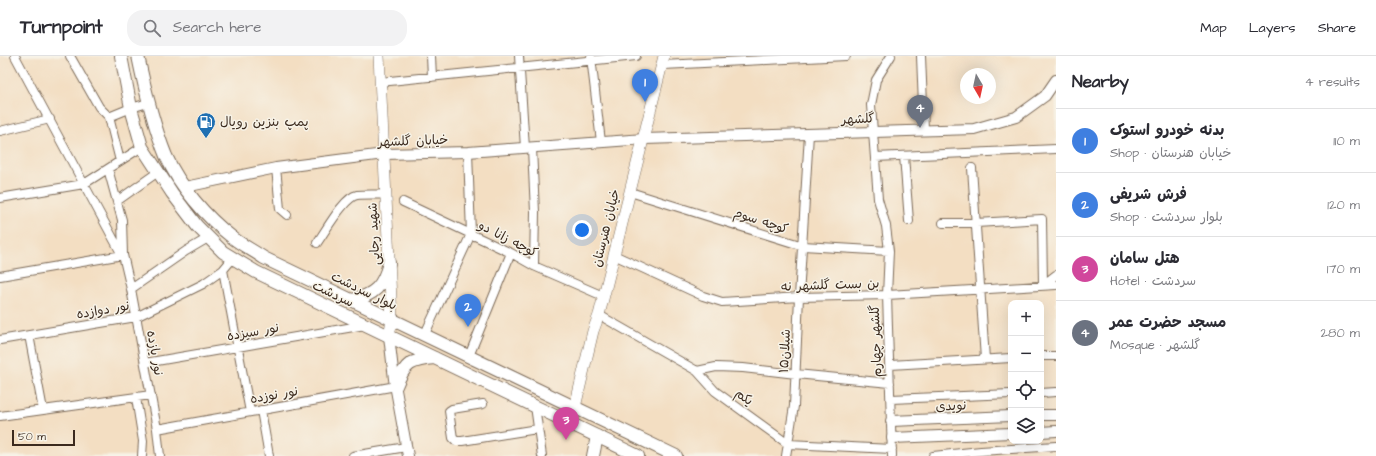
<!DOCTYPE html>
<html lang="en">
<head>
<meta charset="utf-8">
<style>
  body { margin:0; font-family:"Architects Daughter","Playpen Sans Arabic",sans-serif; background:#f2f2f3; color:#2b2b33 }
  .controls { position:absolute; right:12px; bottom:12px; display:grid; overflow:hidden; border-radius:8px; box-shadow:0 4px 16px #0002 }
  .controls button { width:36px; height:36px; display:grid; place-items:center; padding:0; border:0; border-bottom:1px solid #e1e1e2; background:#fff; color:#2b2b33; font:20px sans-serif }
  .compass { position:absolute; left:960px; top:12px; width:36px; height:36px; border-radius:50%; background:#fff; box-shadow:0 4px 16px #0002; rotate:171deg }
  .scale { position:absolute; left:12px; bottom:10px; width:63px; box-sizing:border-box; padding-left:4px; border:2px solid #3b2a1e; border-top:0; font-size:11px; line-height:14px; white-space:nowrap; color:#3b2a1e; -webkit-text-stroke:3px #f7f3e8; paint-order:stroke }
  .you { position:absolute; left:582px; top:174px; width:14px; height:14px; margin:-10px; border:3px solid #fff; border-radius:50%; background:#1a73e8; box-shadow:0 0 0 6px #1a73e833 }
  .badge { display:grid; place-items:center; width:26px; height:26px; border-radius:50%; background:#1f6fb2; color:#fff; font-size:13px; font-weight:700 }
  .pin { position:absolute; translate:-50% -33px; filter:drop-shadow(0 1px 2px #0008) }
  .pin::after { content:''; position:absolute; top:21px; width:14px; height:12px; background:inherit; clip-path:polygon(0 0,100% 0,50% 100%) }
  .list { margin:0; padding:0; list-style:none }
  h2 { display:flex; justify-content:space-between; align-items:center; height:52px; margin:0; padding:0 16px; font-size:17px }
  h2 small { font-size:13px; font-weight:400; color:#7c7c81 }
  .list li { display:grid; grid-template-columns:26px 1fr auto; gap:12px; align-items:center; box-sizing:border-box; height:64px; padding:0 16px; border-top:1px solid #e1e1e2 }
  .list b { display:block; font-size:15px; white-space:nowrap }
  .list p { margin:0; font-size:13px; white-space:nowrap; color:#7c7c81 }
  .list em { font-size:13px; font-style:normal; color:#7c7c81 }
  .icon { flex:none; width:22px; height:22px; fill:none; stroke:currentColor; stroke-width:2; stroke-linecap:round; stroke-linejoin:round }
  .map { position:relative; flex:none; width:1056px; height:400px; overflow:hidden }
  header { display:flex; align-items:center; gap:24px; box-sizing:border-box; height:56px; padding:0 20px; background:#fff; border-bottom:1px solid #e1e1e2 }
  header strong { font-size:19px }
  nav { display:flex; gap:22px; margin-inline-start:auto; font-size:14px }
  .search { width:280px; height:36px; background:#f2f2f3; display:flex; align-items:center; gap:10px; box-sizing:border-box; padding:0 14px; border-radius:16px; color:#7c7c81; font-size:15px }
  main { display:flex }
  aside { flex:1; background:#fff }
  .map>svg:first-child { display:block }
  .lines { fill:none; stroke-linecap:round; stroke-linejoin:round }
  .minor-casing { stroke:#7b6957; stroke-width:10 }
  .tertiary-casing { stroke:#7b6957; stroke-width:12 }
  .secondary-casing { stroke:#7b6957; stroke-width:12 }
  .primary-casing { stroke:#7b6957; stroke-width:14 }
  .minor { stroke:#fff; stroke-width:8 }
  .tertiary { stroke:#fff; stroke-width:10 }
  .secondary { stroke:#fff; stroke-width:11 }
  .primary { stroke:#fff; stroke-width:12 }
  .labels { text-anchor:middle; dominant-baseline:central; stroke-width:3; stroke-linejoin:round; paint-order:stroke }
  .street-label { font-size:13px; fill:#3b2a1e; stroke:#f7f3e8 }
  .poi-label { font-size:13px; fill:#3b2a1e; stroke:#f7f3e8; text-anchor:start }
</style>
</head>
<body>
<header>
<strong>Turnpoint</strong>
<div class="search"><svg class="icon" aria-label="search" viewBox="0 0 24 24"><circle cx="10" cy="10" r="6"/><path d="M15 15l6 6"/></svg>Search here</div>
<nav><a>Map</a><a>Layers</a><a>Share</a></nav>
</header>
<main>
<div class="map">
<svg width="1056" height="400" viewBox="0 0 1056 400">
  <rect width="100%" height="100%" fill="#f7f3e8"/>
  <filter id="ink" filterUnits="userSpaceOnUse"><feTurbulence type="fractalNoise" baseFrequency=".025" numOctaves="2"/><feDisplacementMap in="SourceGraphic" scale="8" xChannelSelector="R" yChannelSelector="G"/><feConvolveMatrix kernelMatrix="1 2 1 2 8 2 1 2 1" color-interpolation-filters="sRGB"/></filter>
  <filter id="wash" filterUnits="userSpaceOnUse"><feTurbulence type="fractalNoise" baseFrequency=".012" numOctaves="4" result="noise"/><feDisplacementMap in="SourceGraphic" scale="16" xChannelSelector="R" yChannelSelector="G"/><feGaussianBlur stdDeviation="0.9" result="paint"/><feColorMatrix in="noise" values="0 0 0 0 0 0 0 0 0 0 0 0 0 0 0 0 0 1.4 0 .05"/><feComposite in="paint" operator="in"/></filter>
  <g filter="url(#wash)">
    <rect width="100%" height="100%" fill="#f3dec2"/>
  </g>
  <g filter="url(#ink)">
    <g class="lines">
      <g class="minor-casing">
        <path id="minor" d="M15,0L121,197
          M70,0L99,51L109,61L131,52L148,47
          M431,0L432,21
          M519,0L525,92
          M891,0L876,24L871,49L878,143L886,170L889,195L887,239L892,400
          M921,0L924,74
          M591,1L601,86
          M663,9L846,0
          M380,26L636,0
          M109,61L120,105
          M0,75L50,63
          M532,92L535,156L534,210
          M904,100L909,165
          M875,101L1056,93
          M276,112L280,153L287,159
          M972,112L985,303
          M108,113L122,164L123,199L131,233L157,373L160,400
          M630,136L803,190L889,195
          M0,142L84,128L142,91
          M117,145L158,116
          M403,146L511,197L534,210L603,240
          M943,167H976L1042,163L1043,229
          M317,187C325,176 344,141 357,139C366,138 377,139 386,138
          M614,199L703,240L722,246L799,241L887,239L1056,229
          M233,202L223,214L250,356
          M0,220L123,199
          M1043,229L1056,219
          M131,233L186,195L208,182
          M599,259L697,315L715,335L788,388L892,393
          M29,279L43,354
          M424,280L471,178L468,96
          M0,284L136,261L203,228L223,214
          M469,300L511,197
          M1041,300H1056
          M145,307L365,269
          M890,309L1011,302
          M697,315L716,311L743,312L796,318L890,327
          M1041,337L1056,336
          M136,342L143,385L142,400
          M891,343L1011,338
          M483,348L452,353L449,355L453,382L456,385H462L537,373
          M535,350L542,400
          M261,354L269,400
          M0,360L151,339
          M157,373L396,330
          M353,400L406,391
          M786,400L794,350L799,241L809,78
          M933,400L981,395L1056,390"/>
      </g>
      <g class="tertiary-casing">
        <path id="tertiary" d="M185,131L276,112L384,98L468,96L644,83L974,73L1016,61L1045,40L1056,24
          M389,280L394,323L408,400
          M1041,359H1056
          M891,365L1011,360
          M1041,376L1056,375
          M892,382L1011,377"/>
      </g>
      <g class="secondary-casing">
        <path id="secondary" d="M379,0L392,264L389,280
          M571,368L593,275L599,259L664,0"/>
      </g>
      <g class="primary-casing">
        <path id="primary" d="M121,0L131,52L142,91L172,137L197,170L223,196L256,216L638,400
          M138,0C145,34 153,68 166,100C180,131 206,161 233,182C242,189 254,195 264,202L676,400
          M352,244C375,239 383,230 389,207
          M396,330C405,307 411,304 435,302
          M593,400L597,380"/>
      </g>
      <use href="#minor" class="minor"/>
      <use href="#tertiary" class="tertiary"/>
      <use href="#secondary" class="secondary"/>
      <use href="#primary" class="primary"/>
    </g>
  </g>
  <defs>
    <g id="fuel-pin" transform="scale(1)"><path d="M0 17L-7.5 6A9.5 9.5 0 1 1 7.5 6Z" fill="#1f6fb2" stroke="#f7f3e8"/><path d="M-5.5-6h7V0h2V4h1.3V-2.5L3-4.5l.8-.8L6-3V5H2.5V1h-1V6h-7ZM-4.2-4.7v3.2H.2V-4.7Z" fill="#fff"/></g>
  </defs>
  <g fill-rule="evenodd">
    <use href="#fuel-pin" x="206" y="66"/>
  </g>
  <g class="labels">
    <g class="street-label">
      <text transform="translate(858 63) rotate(-2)">گلشهر</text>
      <text transform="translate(413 85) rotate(-2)">خیابان گلشهر</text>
      <text transform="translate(761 165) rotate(18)">کوچه سوم</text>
      <text transform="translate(606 172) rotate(-76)">خیابان هنرستان</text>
      <text transform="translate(374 178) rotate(-93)">شهید رجایی</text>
      <text transform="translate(508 183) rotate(27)">کوچه زانا دو</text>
      <text transform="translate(830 229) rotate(-2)">بن بست گلشهر نه</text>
      <text transform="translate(364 235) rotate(26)">بلوار سردشت</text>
      <text transform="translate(333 238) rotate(26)">سردشت</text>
      <text transform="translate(103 254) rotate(-10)">نور دوازده</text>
      <text transform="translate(253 276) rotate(-10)">نور سیزده</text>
      <text transform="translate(876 285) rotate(-92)">گلشهر چهارم</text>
      <text transform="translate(785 295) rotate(-87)">شیلان۱۵</text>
      <text transform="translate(155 297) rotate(80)">نور یازده</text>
      <text transform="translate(274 339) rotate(-10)">نور نوزده</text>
      <text transform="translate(744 341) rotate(35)">یکم</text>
      <text transform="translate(951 350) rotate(-2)">نویدی</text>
    </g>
    <g class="poi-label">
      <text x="220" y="66">پمپ بنزین رویال</text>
    </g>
  </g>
</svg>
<div class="controls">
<button>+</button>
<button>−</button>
<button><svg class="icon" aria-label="locate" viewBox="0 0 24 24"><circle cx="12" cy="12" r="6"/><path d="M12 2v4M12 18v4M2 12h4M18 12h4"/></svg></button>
<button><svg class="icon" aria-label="layers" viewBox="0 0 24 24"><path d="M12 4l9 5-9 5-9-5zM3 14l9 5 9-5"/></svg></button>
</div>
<svg class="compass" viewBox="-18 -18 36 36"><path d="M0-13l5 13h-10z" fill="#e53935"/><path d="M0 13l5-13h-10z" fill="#7c7c81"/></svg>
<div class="scale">50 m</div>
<div class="you"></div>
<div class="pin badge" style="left:645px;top:46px;background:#3f7fe0">1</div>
<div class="pin badge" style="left:468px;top:271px;background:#3f7fe0">2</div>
<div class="pin badge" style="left:566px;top:384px;background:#d1479c">3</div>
<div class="pin badge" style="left:920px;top:72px;background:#6b7280">4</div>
</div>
<aside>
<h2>Nearby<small>4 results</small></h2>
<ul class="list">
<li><span class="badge" style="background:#3f7fe0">1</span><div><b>بدنه خودرو استوک</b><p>Shop · خیابان هنرستان</p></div><em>110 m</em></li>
<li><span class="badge" style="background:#3f7fe0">2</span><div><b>فرش شریفی</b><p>Shop · بلوار سردشت</p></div><em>120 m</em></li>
<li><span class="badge" style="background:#d1479c">3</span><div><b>هتل سامان</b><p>Hotel · سردشت</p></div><em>170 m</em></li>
<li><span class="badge" style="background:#6b7280">4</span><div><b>مسجد حضرت عمر</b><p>Mosque · گلشهر</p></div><em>280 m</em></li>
</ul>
</aside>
</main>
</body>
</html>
